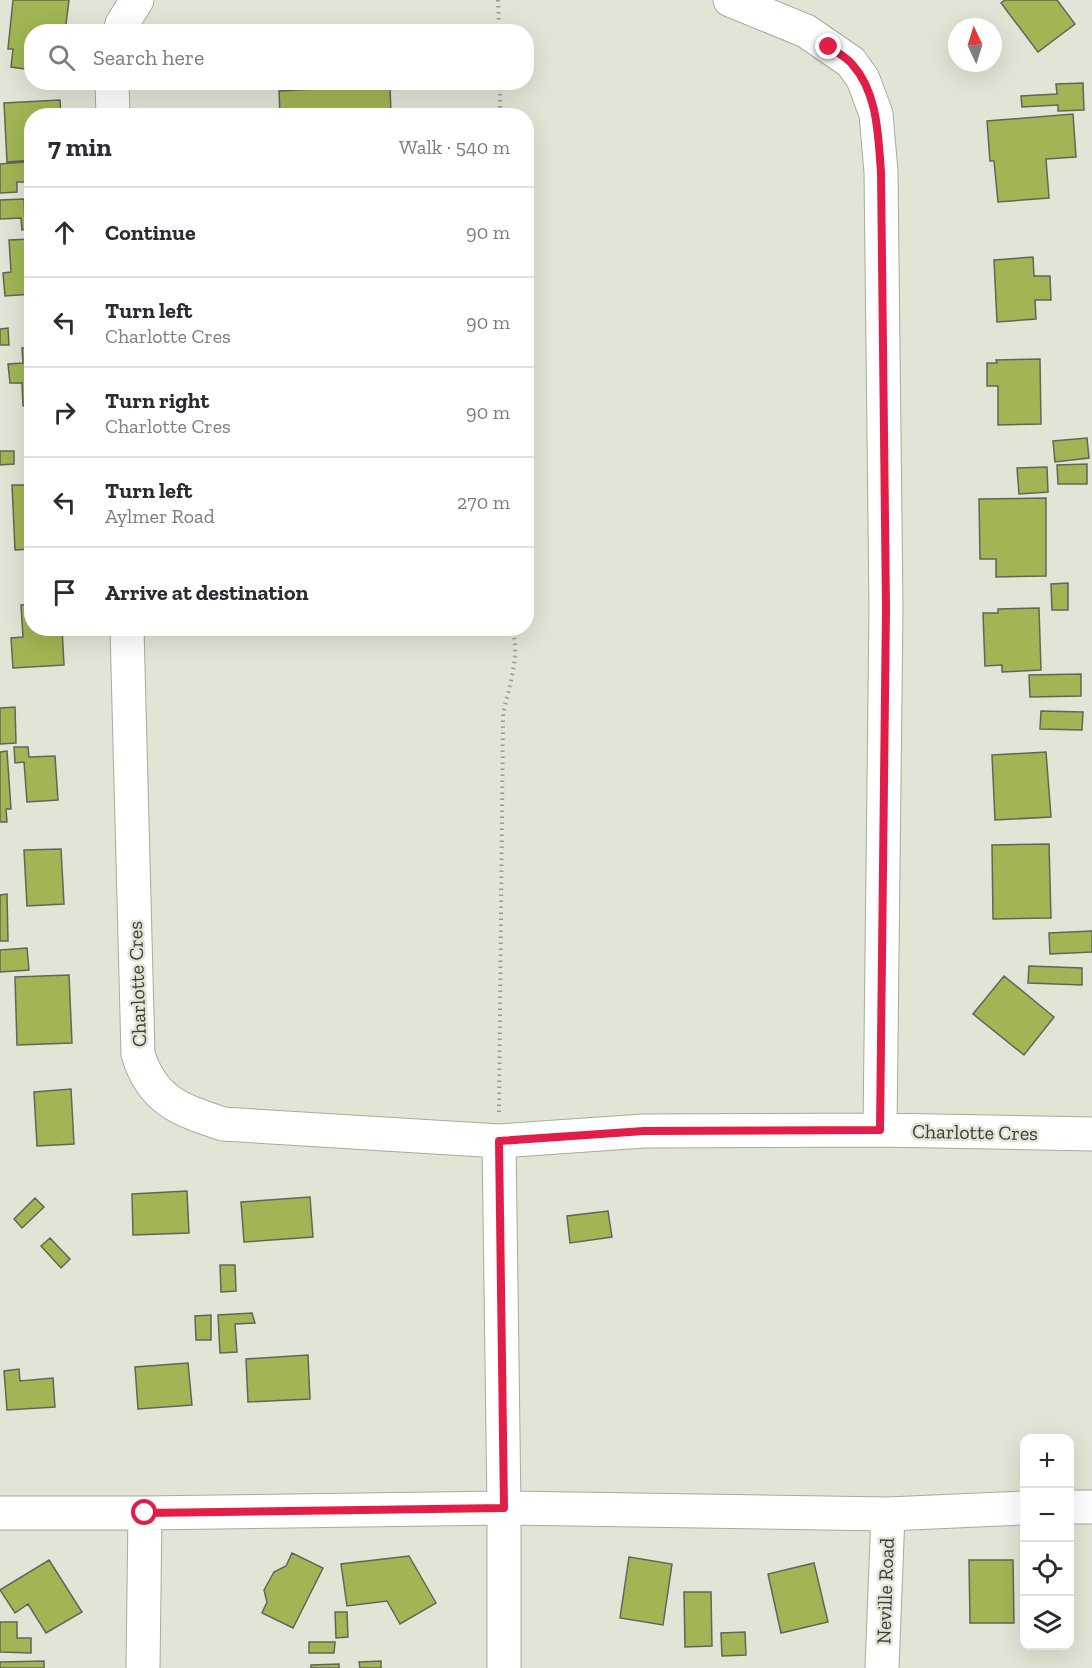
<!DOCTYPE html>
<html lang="en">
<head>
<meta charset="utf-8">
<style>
  body { margin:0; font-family:"Zilla Slab",serif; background:#f7f7f7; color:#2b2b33 }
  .controls { position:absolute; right:18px; bottom:18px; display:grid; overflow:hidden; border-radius:12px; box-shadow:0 6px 24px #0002 }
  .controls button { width:54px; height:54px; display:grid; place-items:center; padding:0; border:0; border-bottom:2px solid #e1e1e2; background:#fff; color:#2b2b33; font:30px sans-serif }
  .compass { position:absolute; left:948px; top:18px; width:54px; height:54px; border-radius:50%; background:#fff; box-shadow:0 6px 24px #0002; rotate:356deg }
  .stop { position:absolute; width:18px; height:18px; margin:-14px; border:4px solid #e11d48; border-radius:50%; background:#fff }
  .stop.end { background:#e11d48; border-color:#fff; box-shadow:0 2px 6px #0008 }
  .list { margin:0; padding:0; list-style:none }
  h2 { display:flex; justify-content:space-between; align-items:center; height:78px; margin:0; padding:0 24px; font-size:26px }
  h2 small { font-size:20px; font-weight:400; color:#7c7c81 }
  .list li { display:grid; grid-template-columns:39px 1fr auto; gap:18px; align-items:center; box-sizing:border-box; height:90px; padding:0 24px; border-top:2px solid #e1e1e2 }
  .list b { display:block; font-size:22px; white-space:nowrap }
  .list p { margin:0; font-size:20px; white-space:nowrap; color:#7c7c81 }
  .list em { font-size:20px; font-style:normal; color:#7c7c81 }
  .icon { flex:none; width:33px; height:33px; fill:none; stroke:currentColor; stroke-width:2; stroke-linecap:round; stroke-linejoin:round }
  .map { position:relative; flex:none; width:1092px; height:1668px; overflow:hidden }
  .search { position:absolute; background:#fff; box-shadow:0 6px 24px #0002; left:24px; top:24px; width:510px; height:66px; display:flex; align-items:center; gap:15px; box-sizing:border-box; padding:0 21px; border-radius:24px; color:#7c7c81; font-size:22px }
  .panel { position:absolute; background:#fff; box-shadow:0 6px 24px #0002; left:24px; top:108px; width:510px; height:528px; border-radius:24px }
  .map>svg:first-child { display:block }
  .building { fill:#a0b554; stroke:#626659; stroke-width:1.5 }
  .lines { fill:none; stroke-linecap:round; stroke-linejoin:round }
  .minor-casing { stroke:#a7ab9d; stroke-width:35 }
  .path { stroke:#999c91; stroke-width:4; stroke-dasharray:1.5 4.5; stroke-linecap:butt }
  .minor { stroke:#fff; stroke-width:33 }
  .route { stroke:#e11d48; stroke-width:8 }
  .labels { text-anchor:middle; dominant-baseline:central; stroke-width:5; stroke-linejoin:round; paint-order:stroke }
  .street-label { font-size:20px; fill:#3b3d37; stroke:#e1e5d6 }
</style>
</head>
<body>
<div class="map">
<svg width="1092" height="1668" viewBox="0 0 1092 1668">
  <rect width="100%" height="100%" fill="#e1e5d6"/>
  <path class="building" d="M13,0H69L65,32H32V70L11,67L13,49H8Z
    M1005,0H1057L1075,24L1038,52L1001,3Z
    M1083,83L1084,110L1058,111V105L1022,107L1021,96L1057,94L1056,84Z
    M390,85L391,116H280L279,91Z
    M60,100L61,116H32V160L7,162L4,103Z
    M235,112L236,116H222V113Z
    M1073,114L1076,157L1046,159L1049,198L998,202L994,161H990L987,121Z
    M25,162L26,182H17V192L0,193V164Z
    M24,199L25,229L22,230L21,218L0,219V200Z
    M32,239V294L5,296L3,273L11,272L9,240Z
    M1033,257L1034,276H1050L1051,300H1035L1036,319L997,322L994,260Z
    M8,328L9,345H0V329Z
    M32,347V405L23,406L22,383H10L8,364L23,363L22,348Z
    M1040,359L1041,424L998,425V386H987V363H997L996,360Z
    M1087,438L1089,458L1055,462L1053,441Z
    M0,451H14V464L0,465Z
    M1087,464V484H1058L1057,465Z
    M1047,467L1048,492L1019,494L1017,468Z
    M12,485H32V549L15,550Z
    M1046,498V576L996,577V559H980L979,499Z
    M1068,583V610H1052L1051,584Z
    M32,604V628H62L64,665L13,668L11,638L23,637L21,605Z
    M1039,608L1041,670L1002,672V665L985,666L983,613H998V609Z
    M1081,674V696L1030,697L1029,675Z
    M15,707L16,743L0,744V708Z
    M1041,711L1083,712L1082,730L1040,729Z
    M14,747H28L29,757L55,756L58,800L27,802L24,762L15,763Z
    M7,751L11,809H6L7,822H0V752Z
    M1046,752L1051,817L995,820L992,755Z
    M1049,844L1051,918L993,919L992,845Z
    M61,849L64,904L27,906L24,850Z
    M7,894L8,941H0V895Z
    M1092,931V952L1050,954L1049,933Z
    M27,948L29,970L0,972V950Z
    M1029,966L1082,968V985L1028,983Z
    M69,975L72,1043L17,1045L15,977Z
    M1004,976L1054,1017L1024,1055L973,1014Z
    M71,1089L74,1144L37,1146L34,1092Z
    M187,1191L189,1233L133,1235L132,1194Z
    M310,1197L313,1237L244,1242L241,1202Z
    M35,1198L44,1207L22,1228L14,1219Z
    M608,1211L612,1237L570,1243L567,1216Z
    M50,1238L70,1259L61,1268L41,1246Z
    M220,1265H235L236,1291L221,1292Z
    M252,1313L255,1323L235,1324L237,1352L220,1353L218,1315Z
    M211,1315V1340H196L195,1316Z
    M308,1355L310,1399L248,1402L246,1359Z
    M188,1363L192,1405L138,1409L135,1367Z
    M19,1369L20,1381L53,1378L55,1407L7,1410L4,1371Z
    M292,1553L323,1568L293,1628L262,1613L267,1602L264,1590L274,1572L286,1566Z
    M409,1556L436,1603L400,1624L387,1601L347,1606L341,1564Z
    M629,1557L672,1564L663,1625L620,1618Z
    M49,1560L82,1612L46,1633L28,1604L15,1613L0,1590Z
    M969,1560H1013L1014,1623H970Z
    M814,1563L828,1622L781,1633L768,1574Z
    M684,1592H711L712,1646L685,1647Z
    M335,1612H347L348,1637L336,1638Z
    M0,1622H17V1638H31V1653L0,1652Z
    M745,1632L746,1655L722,1656L721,1633Z
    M309,1642H335L334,1653H309Z
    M44,1661V1668H0V1662Z
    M381,1661V1668H360L359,1662Z
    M339,1664V1668H311V1665Z"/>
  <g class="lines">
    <g class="minor-casing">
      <path id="minor" d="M730,0L806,31L851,62L863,79L876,114L881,172L886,608L880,1130
        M120,32L122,24L137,0
        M112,82L113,116
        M127,628L138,1054C152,1101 181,1110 223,1124L499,1141L644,1131L880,1130L1092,1134
        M499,1141L504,1508V1668
        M1070,1507H1092
        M0,1513H145L504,1508L888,1514L1024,1508
        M143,1668L145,1513
        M882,1668L888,1514"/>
    </g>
    <path class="path" d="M498,0L499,32
      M500,82V116
      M499,1112L503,714C508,690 522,651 511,628"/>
    <use href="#minor" class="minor"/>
  </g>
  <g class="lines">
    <path class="route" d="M145,1513L504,1508L499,1141L644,1131L880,1130L886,608L881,172C878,135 878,93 852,64C846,57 836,52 829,47"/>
  </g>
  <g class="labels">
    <g class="street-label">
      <text transform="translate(137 984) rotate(-92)">Charlotte Cres</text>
      <text transform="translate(975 1132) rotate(1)">Charlotte Cres</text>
      <text transform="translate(885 1591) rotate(-88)">Neville Road</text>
    </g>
  </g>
</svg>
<div class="controls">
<button>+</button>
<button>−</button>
<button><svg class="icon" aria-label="locate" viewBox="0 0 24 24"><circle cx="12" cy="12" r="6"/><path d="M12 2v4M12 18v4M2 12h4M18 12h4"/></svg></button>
<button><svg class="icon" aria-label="layers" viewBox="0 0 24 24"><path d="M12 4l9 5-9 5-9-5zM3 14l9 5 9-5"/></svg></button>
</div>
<svg class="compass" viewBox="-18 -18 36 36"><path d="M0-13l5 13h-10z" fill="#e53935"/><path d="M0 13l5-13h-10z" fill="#7c7c81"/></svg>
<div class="stop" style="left:145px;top:1513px"></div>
<div class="stop end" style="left:829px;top:47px"></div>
<div class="search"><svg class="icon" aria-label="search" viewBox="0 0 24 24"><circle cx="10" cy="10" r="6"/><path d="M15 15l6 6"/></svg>Search here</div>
<section class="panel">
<h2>7 min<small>Walk · 540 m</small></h2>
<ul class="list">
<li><svg class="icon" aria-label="ahead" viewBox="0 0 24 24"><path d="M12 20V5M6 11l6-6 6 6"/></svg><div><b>Continue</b></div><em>90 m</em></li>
<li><svg class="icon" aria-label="left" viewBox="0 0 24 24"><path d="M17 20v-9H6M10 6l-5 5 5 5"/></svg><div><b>Turn left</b><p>Charlotte Cres</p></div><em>90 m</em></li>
<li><svg class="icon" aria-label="right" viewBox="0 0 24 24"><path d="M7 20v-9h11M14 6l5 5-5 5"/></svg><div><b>Turn right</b><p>Charlotte Cres</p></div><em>90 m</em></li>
<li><svg class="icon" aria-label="left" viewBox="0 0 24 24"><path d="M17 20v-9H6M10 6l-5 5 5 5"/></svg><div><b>Turn left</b><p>Aylmer Road</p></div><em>270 m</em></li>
<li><svg class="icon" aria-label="arrive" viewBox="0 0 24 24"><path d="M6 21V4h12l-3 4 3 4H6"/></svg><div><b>Arrive at destination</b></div></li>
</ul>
</section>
</div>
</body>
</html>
